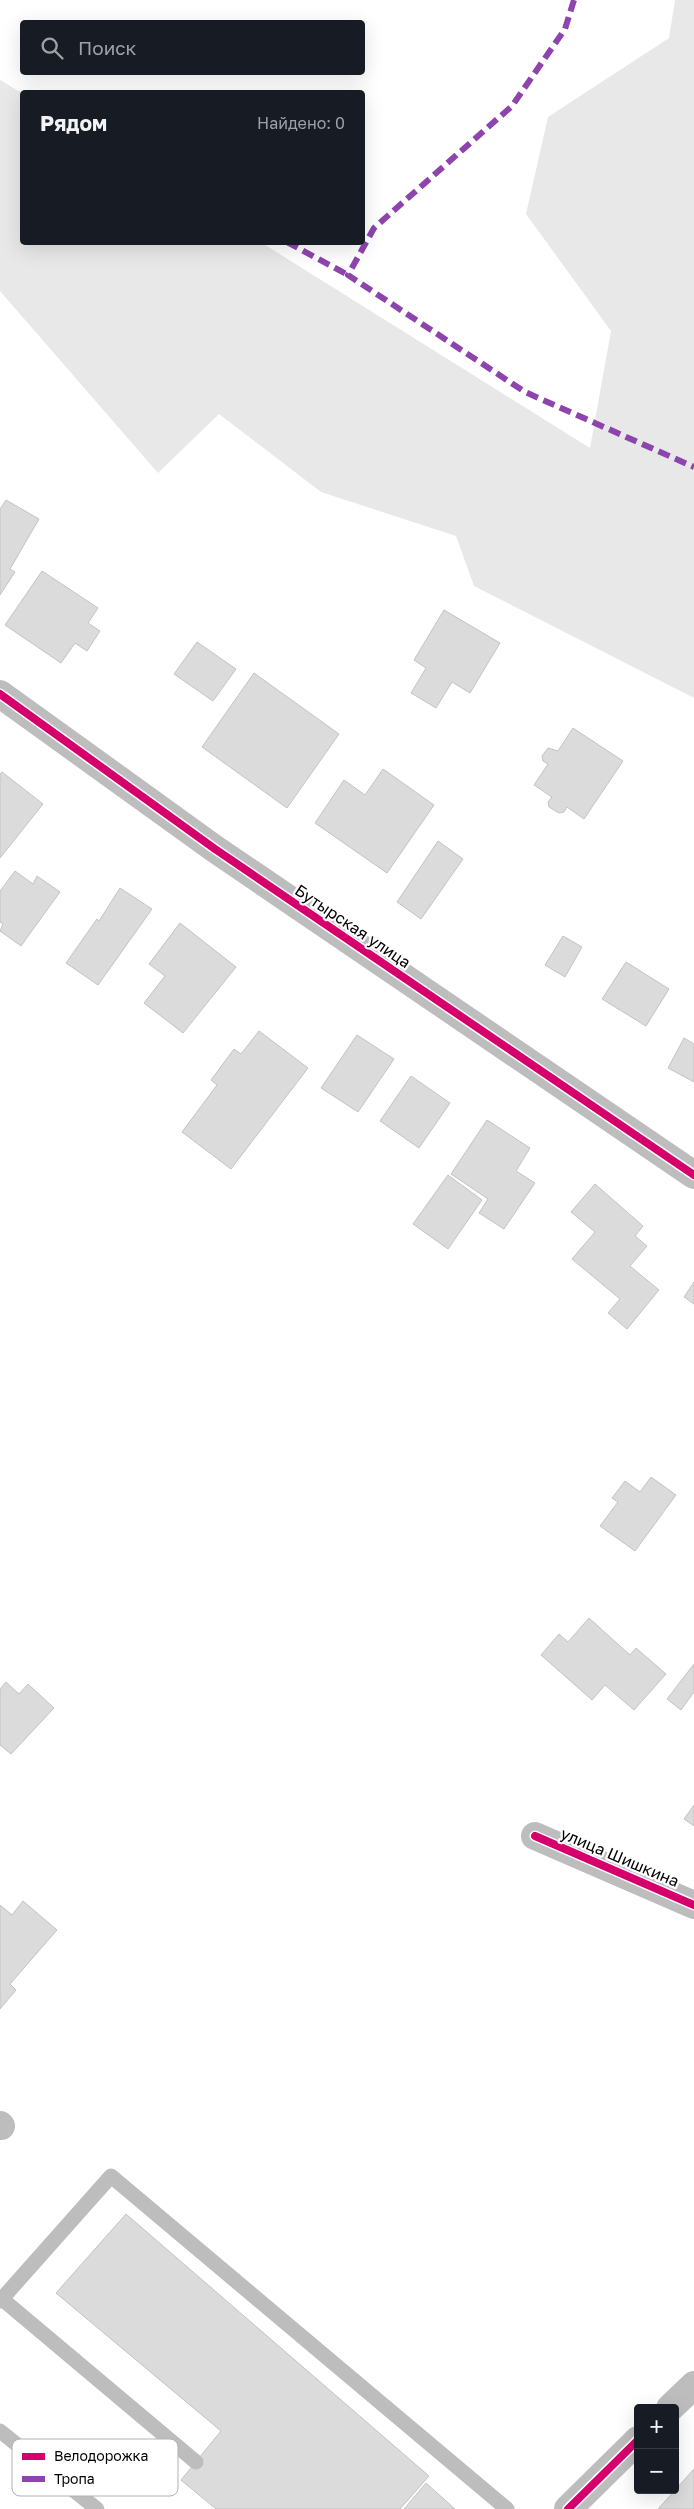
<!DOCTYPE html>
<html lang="ru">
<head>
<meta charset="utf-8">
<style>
  body { margin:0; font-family:"Golos Text",sans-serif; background:#20242c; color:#f1f3f6 }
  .controls { position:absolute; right:15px; bottom:15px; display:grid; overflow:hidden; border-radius:5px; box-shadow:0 5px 20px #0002 }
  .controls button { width:45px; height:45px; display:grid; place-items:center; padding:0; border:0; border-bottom:1px solid #363941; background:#171b24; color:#f1f3f6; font:25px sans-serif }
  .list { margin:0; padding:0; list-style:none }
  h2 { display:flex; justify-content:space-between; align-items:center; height:65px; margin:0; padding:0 20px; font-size:21px }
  h2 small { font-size:16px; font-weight:400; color:#9ea1a6 }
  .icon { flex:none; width:28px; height:28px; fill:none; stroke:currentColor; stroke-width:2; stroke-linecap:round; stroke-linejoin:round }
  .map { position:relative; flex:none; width:694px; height:2509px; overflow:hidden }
  .search { position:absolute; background:#171b24; box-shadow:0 5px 20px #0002; left:20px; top:20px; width:345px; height:55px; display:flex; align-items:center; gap:12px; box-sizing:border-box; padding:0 18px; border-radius:5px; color:#9ea1a6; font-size:19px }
  .panel { position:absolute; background:#171b24; box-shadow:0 5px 20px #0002; left:20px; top:90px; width:345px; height:155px; border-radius:5px }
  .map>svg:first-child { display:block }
  .green { fill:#e8e8e8 }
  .building { fill:#dbdbdb; stroke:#c3c3c3 }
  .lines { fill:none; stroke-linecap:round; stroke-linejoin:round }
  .service { stroke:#bdbdbd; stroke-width:15 }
  .minor { stroke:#bdbdbd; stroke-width:28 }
  .quiet { stroke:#8e44ad; stroke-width:6; stroke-dasharray:12 6; stroke-linecap:butt }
  .cycleway-casing { stroke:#fff; stroke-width:11 }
  .cycleway { stroke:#d6006c; stroke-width:8 }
  .labels { text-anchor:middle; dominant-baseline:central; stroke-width:4.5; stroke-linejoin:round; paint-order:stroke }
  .street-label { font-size:16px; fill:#000; stroke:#fff }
  .key { fill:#fff; stroke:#b2b2b2; stroke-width:1 }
  .key-label { font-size:14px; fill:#000 }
</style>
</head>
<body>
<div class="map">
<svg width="694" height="2509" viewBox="0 0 694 2509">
  <rect width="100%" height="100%" fill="#fff"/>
  <path class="green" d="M675,0H694V698L474,586L456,536L321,492L219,414L158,473L0,291V80L22,93V242L262,243L590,448L611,331L526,214L548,117L669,38Z"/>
  <path class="building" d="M6,500L39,519L10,569L15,572L0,595V509Z
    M42,571L98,608L88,623L100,631L87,651L75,643L61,663L5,625Z
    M444,610L500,643L470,693L452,682L436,708L411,693L426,668L414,660Z
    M197,642L236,669L213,701L174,674Z
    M254,673L339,734L287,808L202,747Z
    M573,728L623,761L584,819L567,807L564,812L559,813L549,807L548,802L552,797L534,785L548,764L543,761L542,756L548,748L558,751Z
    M383,769L434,805L387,873L315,823L344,780L365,795Z
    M2,772L43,804L0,858V774Z
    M438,841L463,859L421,919L397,902Z
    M15,871L33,884L37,876L60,892L21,946L0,931L3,924L0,922V891Z
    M120,888L152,909L98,985L66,963L97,919L99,921Z
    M180,923L236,967L183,1033L144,1003L165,976L149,964Z
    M563,936L582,947L565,977L545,965Z
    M626,962L669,989L646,1026L602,999Z
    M259,1031L308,1068L231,1169L182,1132L217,1085L211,1080L234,1049L241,1054Z
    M357,1035L394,1059L358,1112L321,1088Z
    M684,1038L694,1044V1082L668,1068Z
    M411,1076L450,1103L419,1148L380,1121Z
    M487,1120L530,1148L516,1171L535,1183L504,1229L479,1213L488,1199L451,1174Z
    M448,1175L482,1200L448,1249L413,1224Z
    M595,1184L643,1226L635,1236L647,1246L630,1266L659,1290L627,1329L608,1313L620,1299L572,1259L595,1232L571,1212Z
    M694,1282V1304L684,1297Z
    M651,1477L676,1495L635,1551L600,1526L618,1502L612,1498L625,1481L640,1492Z
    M589,1618L630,1655L636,1648L666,1674L634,1710L605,1685L592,1700L541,1655L559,1634L568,1642Z
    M694,1664V1692L681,1710L667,1699Z
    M6,1682L19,1694L28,1684L54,1708L11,1754L0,1745V1689Z
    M694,1805V1826L684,1819Z
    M23,1901L57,1930L10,1984L16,1990L0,2009V1905L12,1915Z
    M126,2214L429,2476L400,2509H216L181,2480L221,2431L56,2293Z
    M694,2469V2509H658L675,2490Z
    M426,2483L455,2509H404Z"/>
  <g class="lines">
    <path class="service" d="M2,2299L196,2462
      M0,2301L111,2176L507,2509
      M0,2431L97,2509"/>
    <path class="minor" d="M0,694L215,849L694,1175
      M535,1836L694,1905
      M0,2125L1,2126
      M670,2408L694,2385
      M568,2509L638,2440"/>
    <path class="quiet" d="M574,0L565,29L512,106L374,228L348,275L525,392L694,467
      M287,242L348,275"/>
    <g class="cycleway-casing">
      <path id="cycleway" d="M0,694L215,849L694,1175
        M535,1836L694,1905
        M568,2509L638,2440"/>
    </g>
    <use href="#cycleway" class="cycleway"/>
  </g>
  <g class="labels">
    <g class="street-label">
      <text transform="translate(353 926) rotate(34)">Бутырская улица</text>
      <text transform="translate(620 1857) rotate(23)">улица Шишкина</text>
    </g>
  </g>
  <rect x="12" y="2439" width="166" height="57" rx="8" class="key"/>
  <rect x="22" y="2453" width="23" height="7" fill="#d6006c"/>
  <rect x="22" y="2476" width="23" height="6" fill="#8e44ad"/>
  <g class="key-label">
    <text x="54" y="2461">Велодорожка</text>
    <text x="54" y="2484">Тропа</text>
  </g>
</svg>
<div class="controls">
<button>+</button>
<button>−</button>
</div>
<div class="search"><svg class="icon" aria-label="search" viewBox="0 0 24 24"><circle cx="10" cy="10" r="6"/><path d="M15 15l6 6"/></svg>Поиск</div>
<section class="panel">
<h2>Рядом<small>Найдено: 0</small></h2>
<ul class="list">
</ul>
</section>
</div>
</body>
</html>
